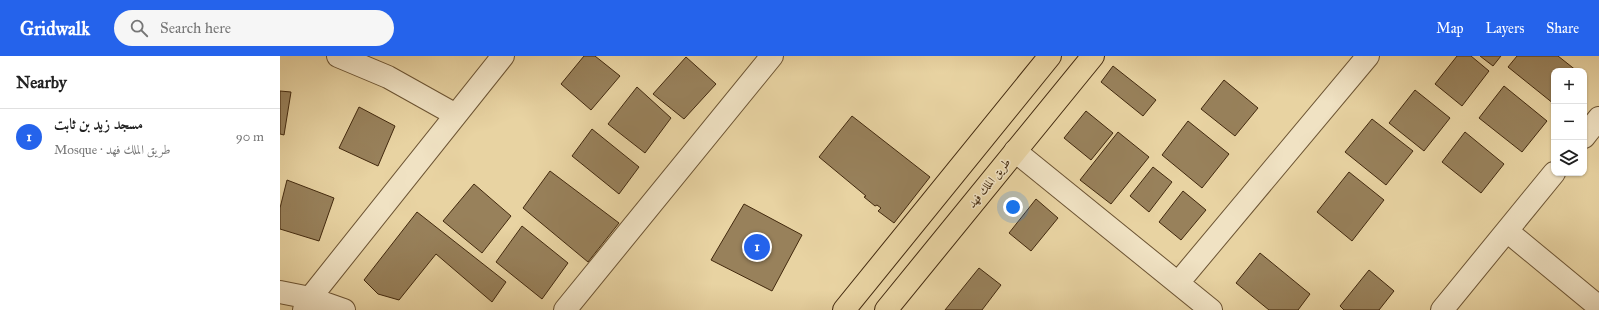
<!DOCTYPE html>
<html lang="en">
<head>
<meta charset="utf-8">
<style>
  body { margin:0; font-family:"IM FELL Great Primer",Amiri,serif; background:#f6f6f6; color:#222 }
  .controls { position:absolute; right:12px; top:12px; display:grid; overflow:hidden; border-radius:8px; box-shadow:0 1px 3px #0004 }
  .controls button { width:36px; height:36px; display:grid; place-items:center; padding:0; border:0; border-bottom:1px solid #e0e0e0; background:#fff; color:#222; font:20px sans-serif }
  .you { position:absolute; left:733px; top:151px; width:14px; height:14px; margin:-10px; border:3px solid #fff; border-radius:50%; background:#1a73e8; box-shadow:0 0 0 6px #1a73e833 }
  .badge { display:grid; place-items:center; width:26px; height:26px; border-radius:50%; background:#2563eb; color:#fff; font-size:13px; font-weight:700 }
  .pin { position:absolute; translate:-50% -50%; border:2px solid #fff; box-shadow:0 1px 4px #0006 }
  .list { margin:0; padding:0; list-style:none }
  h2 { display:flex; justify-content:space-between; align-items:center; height:52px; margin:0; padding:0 16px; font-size:17px }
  h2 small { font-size:13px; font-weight:400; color:#767676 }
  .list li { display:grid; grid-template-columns:26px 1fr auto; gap:12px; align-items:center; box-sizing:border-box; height:56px; padding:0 16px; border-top:1px solid #e0e0e0 }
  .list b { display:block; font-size:15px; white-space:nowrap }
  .list p { margin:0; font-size:13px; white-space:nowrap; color:#767676 }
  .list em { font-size:13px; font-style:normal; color:#767676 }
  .icon { flex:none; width:22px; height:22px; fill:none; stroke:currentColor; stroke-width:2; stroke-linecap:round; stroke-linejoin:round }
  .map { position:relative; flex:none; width:1319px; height:254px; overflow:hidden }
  header { display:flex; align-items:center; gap:24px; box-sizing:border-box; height:56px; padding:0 20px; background:#2563eb; color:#fff }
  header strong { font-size:19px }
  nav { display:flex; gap:22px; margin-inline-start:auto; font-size:14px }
  .search { width:280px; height:36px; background:#f6f6f6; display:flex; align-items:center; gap:10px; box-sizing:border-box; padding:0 14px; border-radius:22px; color:#767676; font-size:15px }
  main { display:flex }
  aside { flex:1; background:#fff }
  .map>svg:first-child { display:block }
  .building { fill:#98815b; stroke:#42290e }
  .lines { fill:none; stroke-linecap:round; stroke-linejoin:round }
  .minor-casing { stroke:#6c5433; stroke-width:24 }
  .major-casing { stroke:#42290e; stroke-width:24 }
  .minor { stroke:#f0e2c3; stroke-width:22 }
  .major { stroke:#e8d3a2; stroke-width:22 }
  .labels { text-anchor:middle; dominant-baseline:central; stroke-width:3; stroke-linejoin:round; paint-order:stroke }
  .street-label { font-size:12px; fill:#42290e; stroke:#f0e2c3 }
</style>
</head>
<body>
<header>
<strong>Gridwalk</strong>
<div class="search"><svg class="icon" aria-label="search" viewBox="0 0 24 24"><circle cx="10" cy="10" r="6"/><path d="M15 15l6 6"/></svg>Search here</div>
<nav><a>Map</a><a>Layers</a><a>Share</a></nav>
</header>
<main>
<aside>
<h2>Nearby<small></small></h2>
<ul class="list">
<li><span class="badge">1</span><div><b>مسجد زيد بن ثابت</b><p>Mosque · طريق الملك فهد</p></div><em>90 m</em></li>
</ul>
</aside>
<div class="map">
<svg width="1319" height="254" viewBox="0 0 1319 254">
  <rect width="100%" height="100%" fill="#e8d3a2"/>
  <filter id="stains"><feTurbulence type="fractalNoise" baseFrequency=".005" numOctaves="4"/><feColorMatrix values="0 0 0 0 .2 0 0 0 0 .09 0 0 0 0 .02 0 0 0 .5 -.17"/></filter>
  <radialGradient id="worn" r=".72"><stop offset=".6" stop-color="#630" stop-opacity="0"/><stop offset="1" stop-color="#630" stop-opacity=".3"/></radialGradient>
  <path class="building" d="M304,0H315L340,20L311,54L281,28Z
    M1177,0H1191L1209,15L1182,50L1155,28Z
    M1200,0H1221L1213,10Z
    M1237,0H1278L1297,15H1274V48L1228,11Z
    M406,1L436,28L404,63L373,38Z
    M833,10L876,44L863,60L821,26Z
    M944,24L978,52L955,80L921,53Z
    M1224,30L1267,65L1242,96L1199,62Z
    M357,31L391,62L365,97L328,68Z
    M1135,34L1170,62L1144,95L1109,67Z
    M0,35L11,36L4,79L0,78Z
    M79,51L115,70L98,110L59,92Z
    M806,55L833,77L811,104L784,82Z
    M572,60L650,121L614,167L598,155L601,152L597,149L595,150L584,141L586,140L539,101Z
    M1092,63L1133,95L1106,129L1065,96Z
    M908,65L949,98L922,132L882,99Z
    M312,73L359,111L339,138L292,100Z
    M838,76L869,101L831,148L800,124Z
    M1185,76L1224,108L1201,137L1162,106Z
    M873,111L892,126L869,156L850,140Z
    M270,115L339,167L308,206L243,152Z
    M1069,116L1104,144L1072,185L1037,156Z
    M7,124L54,142L39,185L0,173V152Z
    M194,128L231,160L202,197L163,165Z
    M903,135L926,154L901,184L879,166Z
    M756,143L778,162L751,195L729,177Z
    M464,148L522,179L492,235L431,204Z
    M137,156L226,226L212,246L156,198L119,244L98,238L84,224Z
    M242,170L288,207L262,243L216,206Z
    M980,197L1030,238L1018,254H989L956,227Z
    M699,212L721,229L702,254H665Z
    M1089,214L1114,235L1099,254H1064L1060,250Z"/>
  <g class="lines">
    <g class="minor-casing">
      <path id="minor" d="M58,0L108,21L176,59
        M1304,81L1319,62
        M735,95L931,254
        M1227,175L1319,251
        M898,227L1088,0
        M0,236L30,242L64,254
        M24,254L30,242L223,0
        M285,254L492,0
        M1162,254L1274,117"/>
    </g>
    <g class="major-casing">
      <path id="major" d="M564,254L770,0
        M606,254L813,0"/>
    </g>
    <use href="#minor" class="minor"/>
    <use href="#major" class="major"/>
  </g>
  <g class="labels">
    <g class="street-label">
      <text transform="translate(709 127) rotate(-51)">طريق الملك فهد</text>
    </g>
  </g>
  <rect width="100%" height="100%" filter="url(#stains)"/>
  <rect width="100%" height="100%" fill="url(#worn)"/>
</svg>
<div class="controls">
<button>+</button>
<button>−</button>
<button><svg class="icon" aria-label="layers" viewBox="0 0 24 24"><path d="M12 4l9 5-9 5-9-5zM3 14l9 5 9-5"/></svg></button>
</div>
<div class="you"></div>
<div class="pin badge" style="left:477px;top:191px">1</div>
</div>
</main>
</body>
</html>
